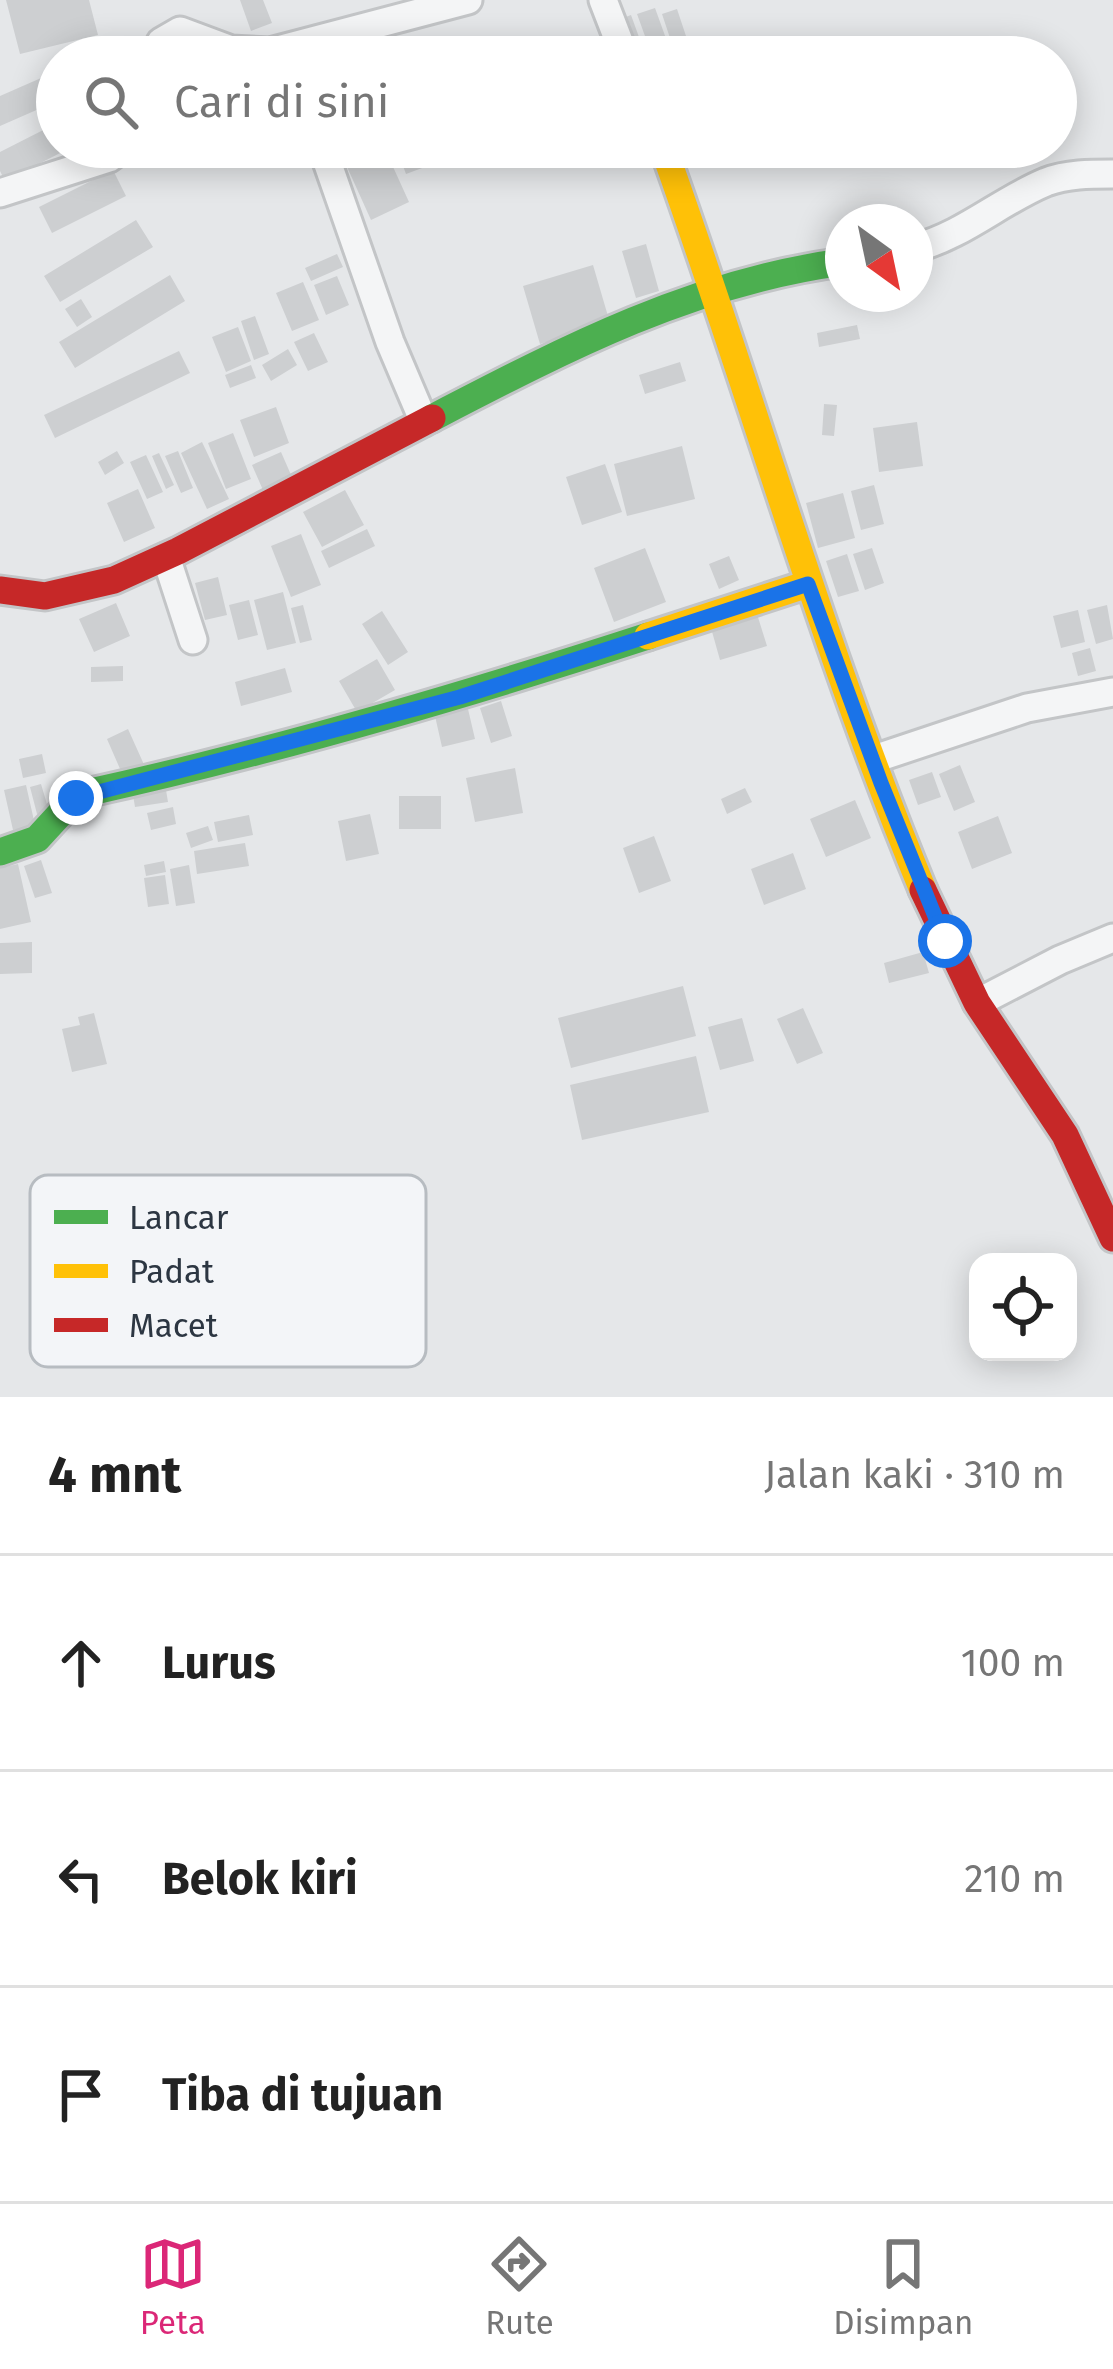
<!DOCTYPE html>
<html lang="id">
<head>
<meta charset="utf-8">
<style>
  body { margin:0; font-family:"Fira Sans",sans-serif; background:#f2f2f2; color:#222 }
  .controls { position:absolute; right:36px; bottom:36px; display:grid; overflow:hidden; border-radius:24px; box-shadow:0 6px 30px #0003 }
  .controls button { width:108px; height:108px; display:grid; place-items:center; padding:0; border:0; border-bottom:3px solid #e0e0e0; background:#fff; color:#222; font:60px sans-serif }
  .compass { position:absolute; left:825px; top:204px; width:108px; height:108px; border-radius:50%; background:#fff; box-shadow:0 6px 30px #0003; rotate:147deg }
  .stop { position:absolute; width:36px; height:36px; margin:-27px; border:9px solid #1a73e8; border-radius:50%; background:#fff }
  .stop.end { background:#1a73e8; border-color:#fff; box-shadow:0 3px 12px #0008 }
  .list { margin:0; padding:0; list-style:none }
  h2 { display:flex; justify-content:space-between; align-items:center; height:156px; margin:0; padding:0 48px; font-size:51px }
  h2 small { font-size:39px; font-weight:400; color:#767676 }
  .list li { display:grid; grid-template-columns:78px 1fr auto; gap:36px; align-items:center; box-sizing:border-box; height:216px; padding:0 48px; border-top:3px solid #e0e0e0 }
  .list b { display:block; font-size:45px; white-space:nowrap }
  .list em { font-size:39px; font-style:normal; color:#767676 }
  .icon { flex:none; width:66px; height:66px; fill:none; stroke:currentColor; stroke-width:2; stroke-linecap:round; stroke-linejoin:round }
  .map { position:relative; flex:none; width:1113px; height:1397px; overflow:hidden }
  .search { position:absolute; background:#fff; box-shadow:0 6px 30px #0003; left:36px; right:36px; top:36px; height:132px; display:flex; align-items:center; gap:30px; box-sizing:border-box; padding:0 42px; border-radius:66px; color:#767676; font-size:45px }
  .sheet { height:804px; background:#fff }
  nav { display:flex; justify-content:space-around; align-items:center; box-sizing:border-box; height:168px; border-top:3px solid #e0e0e0; background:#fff; font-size:33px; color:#767676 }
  nav a { display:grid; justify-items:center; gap:6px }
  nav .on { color:#db2777 }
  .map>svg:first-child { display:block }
  .building { fill:#cdcfd1 }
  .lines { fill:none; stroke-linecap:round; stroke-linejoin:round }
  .street-casing { stroke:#c3c5c7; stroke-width:33 }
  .fast-casing { stroke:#c3c5c7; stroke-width:33 }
  .slow-casing { stroke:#c3c5c7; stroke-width:33 }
  .jam-casing { stroke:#c3c5c7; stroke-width:33 }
  .street { stroke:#f4f5f6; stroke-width:27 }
  .fast { stroke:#4caf50; stroke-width:27 }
  .slow { stroke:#ffc107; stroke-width:27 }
  .jam { stroke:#c62828; stroke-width:27 }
  .route { stroke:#1a73e8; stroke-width:15 }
  .key { fill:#f3f5f8; stroke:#b7bcc1; stroke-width:3 }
  .key-label { font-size:33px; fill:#2c3642 }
</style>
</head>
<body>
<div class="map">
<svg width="1113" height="1397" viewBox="0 0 1113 1397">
  <rect width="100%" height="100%" fill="#e5e7e9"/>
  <path class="building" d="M6,0H89L98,35L20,54Z
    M240,0H263L272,23L251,31Z
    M655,8L668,44L650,50L637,14Z
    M677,9L687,39L672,44L662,14Z
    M631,15L644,51L632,55L620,19Z
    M57,71V101L0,126V96Z
    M57,123V147H72L5,181L0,171V152Z
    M338,147H384L409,202L371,220Z
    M396,147H479L406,174Z
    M113,170L126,196L52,233L39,207Z
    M136,220L153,247L60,302L44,276Z
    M646,244L659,291L636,298L622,251Z
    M337,254L343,267L311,281L305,268Z
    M593,265L610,323L540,344L523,286Z
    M170,275L185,301L75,368L59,342Z
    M337,276L349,305L326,315L314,285Z
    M303,282L319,320L292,331L276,293Z
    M81,299L92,317L77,327L65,309Z
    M255,316L269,354L254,360L241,321Z
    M857,325L860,339L819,347L817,333Z
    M238,327L251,361L226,372L212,337Z
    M314,333L328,362L308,371L294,342Z
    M288,349L297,365L271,381L262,365Z
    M179,351L190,373L55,438L44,415Z
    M680,362L686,381L645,394L639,375Z
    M251,365L256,378L230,388L225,375Z
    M824,404L837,405L834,436L822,435Z
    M276,407L289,443L254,457L240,420Z
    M917,422L923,466L879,472L873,428Z
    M233,433L251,479L226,489L208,443Z
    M202,442L229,499L207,509L181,453Z
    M682,446L695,499L627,516L614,464Z
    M117,451L124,463L105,475L98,462Z
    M178,451L193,488L181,493L165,456Z
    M281,452L295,484L266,497L252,465Z
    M159,453L174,485L166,489L152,456Z
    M146,455L163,492L147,499L130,462Z
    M605,464L622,512L582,525L566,477Z
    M874,485L884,524L861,530L851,491Z
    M138,489L155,528L124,542L107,503Z
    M345,490L364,525L322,547L303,512Z
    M843,493L855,538L818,548L806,503Z
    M367,529L375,546L329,568L321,551Z
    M301,534L321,585L291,597L271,546Z
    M645,548L666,602L614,622L594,568Z
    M872,548L884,583L865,590L853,554Z
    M847,554L859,591L838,597L826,561Z
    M729,556L739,580L719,589L709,564Z
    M218,577L227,615L205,620L195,583Z
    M283,592L296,643L267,650L254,600Z
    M249,600L258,635L238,640L229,605Z
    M116,603L130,636L94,652L79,619Z
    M303,605L312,640L300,643L291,608Z
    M1107,605L1113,639L1096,644L1087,610Z
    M1078,610L1085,642L1061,648L1053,616Z
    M382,611L408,652L388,665L362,624Z
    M757,614L767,646L720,660L711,628Z
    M1090,648L1096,671L1078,676L1072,653Z
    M377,659L395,690L357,712L339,681Z
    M123,666V681L91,682V667Z
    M285,668L292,692L241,706L235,682Z
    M501,701L512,736L491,743L480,708Z
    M468,709L475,739L442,747L435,716Z
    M128,729L146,769L124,778L107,739Z
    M42,754L46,773L23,778L19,759Z
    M960,765L975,802L954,811L939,774Z
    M515,768L523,813L475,822L466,778Z
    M932,772L941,797L918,805L909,780Z
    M41,784L49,811L37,814L30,787Z
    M26,785L35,825L13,830L4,790Z
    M745,788L752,802L727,814L721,799Z
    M166,790L168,802L135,807L133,795Z
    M399,796H441V829H399Z
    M855,800L871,838L826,857L810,819Z
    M173,807L176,824L151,830L147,813Z
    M370,814L379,854L346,861L338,821Z
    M249,815L253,835L218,842L214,822Z
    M998,816L1012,853L972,869L958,832Z
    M208,826L213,840L191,848L186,833Z
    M654,836L671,881L639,893L623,848Z
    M245,843L249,866L197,874L194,851Z
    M793,853L806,889L764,905L751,869Z
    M41,860L52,893L35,898L24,866Z
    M164,861L166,872L146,876L144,865Z
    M18,864L31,922L0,929V868Z
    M189,865L195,903L176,906L170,869Z
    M165,875L169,904L148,907L144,878Z
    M32,942V973L0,974V943Z
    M923,952L929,973L889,983L884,963Z
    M683,986L696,1036L571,1068L558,1018Z
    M803,1008L823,1053L797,1064L777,1019Z
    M94,1013L107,1064L72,1072L62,1029L80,1025L78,1017Z
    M742,1018L754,1061L720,1070L708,1027Z
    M696,1056L709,1112L582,1140L570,1085Z"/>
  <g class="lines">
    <g class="street-casing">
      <path id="street" d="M603,0L625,57
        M154,57L161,42L180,31L231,50L270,52L468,0
        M322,147L390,342L424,422
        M0,193L109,158L124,147
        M915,248C964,235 1000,201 1046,182C1067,174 1090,174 1113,174
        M166,557L193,640
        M874,759L1027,708L1113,692
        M977,1003L1060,960L1113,938"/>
    </g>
    <g class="fast-casing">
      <path id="fast" d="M432,418C565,349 693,282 843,262
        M0,852L37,839L71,802L86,793C277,751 463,696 648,636"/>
    </g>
    <g class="slow-casing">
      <path id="slow" d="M663,147C752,394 822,647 923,890
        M648,636L808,584"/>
    </g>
    <g class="jam-casing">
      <path id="jam" d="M0,590L45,596L114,580L178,551L432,418
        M923,890L977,1003L1065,1135L1113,1238"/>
    </g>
    <use href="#street" class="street"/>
    <use href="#fast" class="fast"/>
    <use href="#slow" class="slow"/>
    <use href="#jam" class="jam"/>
  </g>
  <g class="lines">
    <path class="route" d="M76,798L460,697L808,584L881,783L945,941"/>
  </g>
  <rect x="30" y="1175" width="396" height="192" rx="18" class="key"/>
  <rect x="54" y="1210" width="54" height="14" fill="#4caf50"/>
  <rect x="54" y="1264" width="54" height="14" fill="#ffc107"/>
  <rect x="54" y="1318" width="54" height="14" fill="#c62828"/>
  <g class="key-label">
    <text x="129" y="1229">Lancar</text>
    <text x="129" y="1283">Padat</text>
    <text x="129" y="1337">Macet</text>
  </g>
</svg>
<div class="controls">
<button><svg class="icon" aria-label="locate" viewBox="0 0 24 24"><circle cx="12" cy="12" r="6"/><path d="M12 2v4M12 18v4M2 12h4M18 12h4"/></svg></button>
</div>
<svg class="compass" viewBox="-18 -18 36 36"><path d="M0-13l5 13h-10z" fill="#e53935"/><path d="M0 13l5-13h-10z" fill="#767676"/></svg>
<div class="stop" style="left:945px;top:941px"></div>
<div class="stop end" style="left:76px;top:798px"></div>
<div class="search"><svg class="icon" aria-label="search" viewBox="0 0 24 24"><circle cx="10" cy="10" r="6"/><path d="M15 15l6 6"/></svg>Cari di sini</div>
</div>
<section class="sheet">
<h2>4 mnt<small>Jalan kaki · 310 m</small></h2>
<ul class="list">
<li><svg class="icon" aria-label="ahead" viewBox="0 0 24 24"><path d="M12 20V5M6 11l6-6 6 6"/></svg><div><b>Lurus</b></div><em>100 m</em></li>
<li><svg class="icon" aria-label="left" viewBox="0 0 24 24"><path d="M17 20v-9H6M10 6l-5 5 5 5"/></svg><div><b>Belok kiri</b></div><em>210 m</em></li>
<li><svg class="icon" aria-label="arrive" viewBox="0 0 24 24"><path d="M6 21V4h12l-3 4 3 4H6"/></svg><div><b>Tiba di tujuan</b></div></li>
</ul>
</section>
<nav>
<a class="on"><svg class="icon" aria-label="map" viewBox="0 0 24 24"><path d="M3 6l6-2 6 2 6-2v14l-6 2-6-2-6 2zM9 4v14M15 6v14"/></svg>Peta</a>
<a><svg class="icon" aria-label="directions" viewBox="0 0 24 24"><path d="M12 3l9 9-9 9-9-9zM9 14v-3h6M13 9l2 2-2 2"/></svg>Rute</a>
<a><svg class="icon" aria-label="saved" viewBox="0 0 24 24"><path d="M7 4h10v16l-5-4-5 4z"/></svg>Disimpan</a>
</nav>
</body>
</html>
